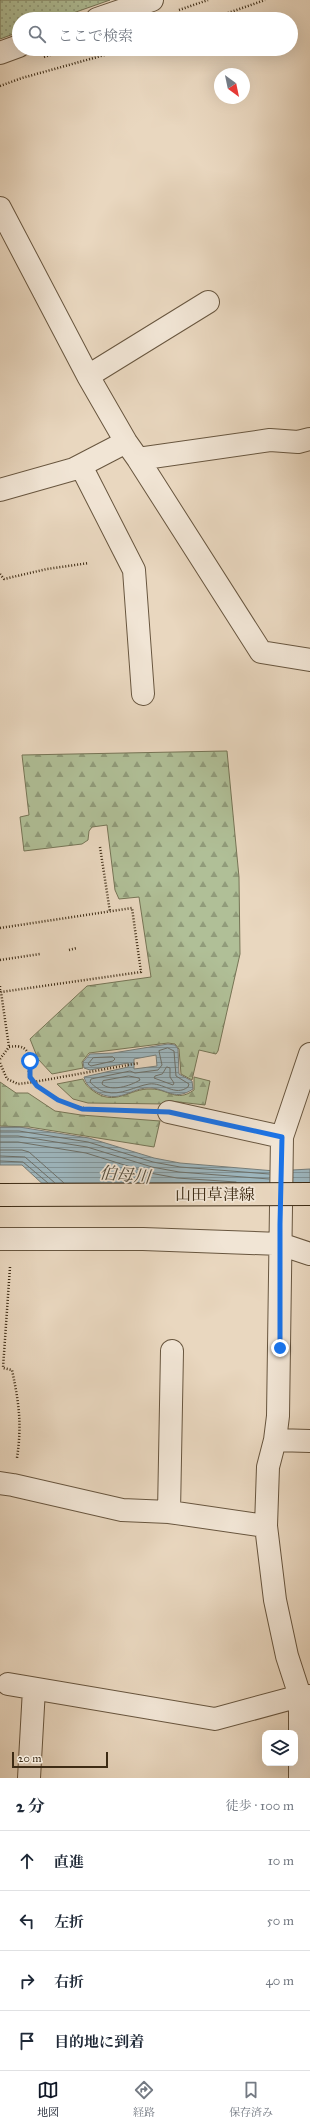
<!DOCTYPE html>
<html lang="ja">
<head>
<meta charset="utf-8">
<style>
  body { margin:0; font-family:"IM FELL Great Primer","Noto Serif JP",serif; background:#f2f2f3; color:#1f2937 }
  .controls { position:absolute; right:12px; bottom:12px; display:grid; overflow:hidden; border-radius:8px; box-shadow:0 4px 16px #0002 }
  .controls button { width:36px; height:36px; display:grid; place-items:center; padding:0; border:0; border-bottom:1px solid #e0e1e3; background:#fff; color:#1f2937; font:20px sans-serif }
  .compass { position:absolute; left:214px; top:68px; width:36px; height:36px; border-radius:50%; background:#fff; box-shadow:0 4px 16px #0002; rotate:147deg }
  .scale { position:absolute; left:12px; bottom:10px; width:96px; box-sizing:border-box; padding-left:4px; border:2px solid #3d2b14; border-top:0; font-size:11px; line-height:14px; white-space:nowrap; color:#3d2b14; -webkit-text-stroke:3px #f1e5d5; paint-order:stroke }
  .stop { position:absolute; width:12px; height:12px; margin:-9px; border:3px solid #1a73e8; border-radius:50%; background:#fff }
  .stop.end { background:#1a73e8; border-color:#fff; box-shadow:0 1px 4px #0008 }
  .list { margin:0; padding:0; list-style:none }
  h2 { display:flex; justify-content:space-between; align-items:center; height:52px; margin:0; padding:0 16px; font-size:17px }
  h2 small { font-size:13px; font-weight:400; color:#747a83 }
  .list li { display:grid; grid-template-columns:26px 1fr auto; gap:12px; align-items:center; box-sizing:border-box; height:60px; padding:0 16px; border-top:1px solid #e0e1e3 }
  .list b { display:block; font-size:15px; white-space:nowrap }
  .list em { font-size:13px; font-style:normal; color:#747a83 }
  .icon { flex:none; width:22px; height:22px; fill:none; stroke:currentColor; stroke-width:2; stroke-linecap:round; stroke-linejoin:round }
  .map { position:relative; flex:none; width:310px; height:1778px; overflow:hidden }
  .search { position:absolute; background:#fff; box-shadow:0 4px 16px #0002; left:12px; right:12px; top:12px; height:44px; display:flex; align-items:center; gap:10px; box-sizing:border-box; padding:0 14px; border-radius:22px; color:#747a83; font-size:15px }
  .sheet { height:292px; background:#fff }
  nav { display:flex; justify-content:space-around; align-items:center; box-sizing:border-box; height:56px; border-top:1px solid #e0e1e3; background:#fff; font-size:11px; color:#747a83 }
  nav a { display:grid; justify-items:center; gap:2px }
  nav .on { color:#111827 }
  .map>svg:first-child { display:block }
  .grass { fill:url(#grass-dots); stroke:#767556 }
  .forest { fill:url(#forest-firs); stroke:#767556 }
  .water { fill:url(#water-rules); stroke:#777e7a; fill-rule:evenodd }
  .lines { fill:none; stroke-linecap:round; stroke-linejoin:round }
  .shore { stroke:#6d7069; stroke-width:1 }
  .minor-casing { stroke:#68563f; stroke-width:24 }
  .path { stroke:#3d2b14; stroke-width:2.5; stroke-dasharray:1 2; stroke-linecap:butt }
  .minor { stroke:#f1e5d5; stroke-width:22 }
  .major-bridge-casing { stroke:#3d2b14; stroke-width:24; stroke-linecap:butt }
  .major-bridge { stroke:#e9d7bf; stroke-width:22 }
  .route { stroke:#1a73e8; stroke-width:5 }
  .labels { text-anchor:middle; dominant-baseline:central; stroke-width:3.5; stroke-linejoin:round; paint-order:stroke }
  .street-label { font-size:16px; fill:#3d2b14; stroke:#f1e5d5 }
  .water-label { font-size:17px; font-style:italic; fill:#554e3e; stroke:#f1e5d5 }
</style>
</head>
<body>
<div class="map">
<svg width="310" height="1778" viewBox="0 0 310 1778">
  <defs>
    <pattern id="grass-dots" width="8" height="8" patternUnits="userSpaceOnUse"><rect width="8" height="8" fill="#b0bf97"/><path d="M2 2h.1M6 6h.1" fill="none" stroke="#909b7a" stroke-width="1.8" stroke-linecap="round"/></pattern>
    <pattern id="forest-firs" width="22" height="20" patternUnits="userSpaceOnUse"><rect width="22" height="20" fill="#b0bf97"/><path d="M5 1l3.5 6h-7zM16 11l3.5 6h-7z" fill="#909b7a"/></pattern>
    <pattern id="water-rules" width="6" height="5" patternUnits="userSpaceOnUse"><rect width="6" height="5" fill="#9db6be"/><path d="M0 2.5h6" fill="none" stroke="#819499"/></pattern>
  </defs>
  <rect width="100%" height="100%" fill="#e9d7bf"/>
  <filter id="stains"><feTurbulence type="fractalNoise" baseFrequency=".005" numOctaves="4"/><feColorMatrix values="0 0 0 0 .2 0 0 0 0 .09 0 0 0 0 .02 0 0 0 .5 -.17"/></filter>
  <radialGradient id="worn" r=".72"><stop offset=".6" stop-color="#630" stop-opacity="0"/><stop offset="1" stop-color="#630" stop-opacity=".3"/></radialGradient>
  <path class="grass" d="M0,0H110L56,19H19V32L0,39Z"/>
  <path class="forest" d="M227,751L239,877L240,954L218,1051L216,1054L199,1050L192,1080L181,1074L179,1049L175,1044L168,1043L89,1053L82,1062L83,1068L52,1074L38,1059L30,1039L87,986L151,977L139,897L119,899L115,890L107,825L92,827L89,831L88,840L82,844L24,851L20,817L29,815L22,755Z
    M194,1077L210,1081L205,1105L170,1101L165,1104L88,1103L73,1099L57,1084L83,1079C85,1084 88,1087 92,1090C115,1108 129,1088 151,1089C169,1089 176,1103 194,1090Z
    M0,1082L16,1093H28L55,1111L81,1115L160,1121L154,1147L29,1127L0,1126Z"/>
  <path class="water" d="M168,1044L175,1045L178,1049L179,1074L192,1081L193,1089C175,1101 169,1090 152,1088C131,1086 120,1106 95,1091C89,1087 86,1084 84,1077L128,1067V1063L90,1070L84,1068L83,1062L90,1054L113,1053ZM156,1055L157,1066L134,1069V1059Z
    M0,1127H19L89,1138L154,1158L180,1163L275,1171L310,1169V1204L60,1200L22,1165H0Z"/>
  <g class="lines">
    <path class="shore" d="M168,1048L174,1051L176,1076L189,1084L188,1087C175,1097 163,1082 149,1084C136,1086 120,1096 106,1092C100,1091 94,1086 90,1082L91,1079L130,1071L135,1073L158,1070L162,1065L159,1051Z
      M113,1057L115,1059L113,1061L91,1066L88,1064L93,1058Z
      M167,1067L170,1068V1077L174,1083L173,1085L154,1078L155,1076L162,1074Z
      M129,1076L139,1078L140,1080C130,1086 111,1092 102,1084L103,1081Z
      M0,1131H19L88,1142L153,1162L180,1167L269,1174
      M0,1136H18L87,1147L152,1167L179,1172L269,1179
      M0,1142H18L86,1153L150,1173L177,1178L236,1182
      M0,1150H22L29,1152L64,1183
      M0,1156L25,1157L55,1183
      M0,1161L23,1162L48,1183"/>
    <g class="minor-casing">
      <path id="minor" d="M97,19L152,0
        M0,53L19,46
        M0,208L88,376L126,442L138,459L261,652L310,660
        M88,376L208,302
        M138,459L270,440L298,442L310,439
        M81,466L134,570L143,694
        M0,490L74,469L126,442
        M169,1112L282,1137
        M0,1239H143L280,1244L310,1254
        M275,1440L310,1441
        M0,1483L13,1485L122,1510L169,1512L266,1526
        M169,1512L172,1351
        M8,1684L215,1719L300,1696H310
        M29,1778L34,1689
        M300,1778V1696L287,1656L275,1600L266,1526L268,1467L275,1440L278,1416L282,1137L310,1054"/>
    </g>
    <path class="path" d="M179,10L208,0
      M211,19L265,0
      M44,57L67,49
      M0,86L22,78L126,49
      M0,574L4,579L47,569L89,563
      M100,847L110,912
      M0,928L132,908L141,972L1,992L9,1047
      M69,950L77,948
      M0,960L40,954
      M0,986V992
      M0,1059L9,1047C37,1042 25,1065 30,1077C32,1082 37,1085 41,1088C74,1114 103,1110 142,1111
      M0,1063L7,1079L18,1084L34,1082L139,1063
      M10,1267L3,1368L12,1370C19,1403 22,1424 17,1458"/>
    <use href="#minor" class="minor"/>
    <g class="major-bridge-casing">
      <path id="major-bridge" d="M0,1195L310,1194"/>
    </g>
    <use href="#major-bridge" class="major-bridge"/>
  </g>
  <g class="lines">
    <path class="route" d="M30,1061V1077L37,1086L58,1100L82,1109L169,1112L282,1137L280,1224V1348"/>
  </g>
  <g class="labels">
    <g class="street-label">
      <text x="215" y="1194">山田草津線</text>
    </g>
    <g class="water-label">
      <text transform="translate(125 1175) rotate(5)">伯母川</text>
    </g>
  </g>
  <rect width="100%" height="100%" filter="url(#stains)"/>
  <rect width="100%" height="100%" fill="url(#worn)"/>
</svg>
<div class="controls">
<button><svg class="icon" aria-label="layers" viewBox="0 0 24 24"><path d="M12 4l9 5-9 5-9-5zM3 14l9 5 9-5"/></svg></button>
</div>
<svg class="compass" viewBox="-18 -18 36 36"><path d="M0-13l5 13h-10z" fill="#e53935"/><path d="M0 13l5-13h-10z" fill="#747a83"/></svg>
<div class="scale">20 m</div>
<div class="stop" style="left:30px;top:1061px"></div>
<div class="stop end" style="left:280px;top:1348px"></div>
<div class="search"><svg class="icon" aria-label="search" viewBox="0 0 24 24"><circle cx="10" cy="10" r="6"/><path d="M15 15l6 6"/></svg>ここで検索</div>
</div>
<section class="sheet">
<h2>2 分<small>徒歩 · 100 m</small></h2>
<ul class="list">
<li><svg class="icon" aria-label="ahead" viewBox="0 0 24 24"><path d="M12 20V5M6 11l6-6 6 6"/></svg><div><b>直進</b></div><em>10 m</em></li>
<li><svg class="icon" aria-label="left" viewBox="0 0 24 24"><path d="M17 20v-9H6M10 6l-5 5 5 5"/></svg><div><b>左折</b></div><em>50 m</em></li>
<li><svg class="icon" aria-label="right" viewBox="0 0 24 24"><path d="M7 20v-9h11M14 6l5 5-5 5"/></svg><div><b>右折</b></div><em>40 m</em></li>
<li><svg class="icon" aria-label="arrive" viewBox="0 0 24 24"><path d="M6 21V4h12l-3 4 3 4H6"/></svg><div><b>目的地に到着</b></div></li>
</ul>
</section>
<nav>
<a class="on"><svg class="icon" aria-label="map" viewBox="0 0 24 24"><path d="M3 6l6-2 6 2 6-2v14l-6 2-6-2-6 2zM9 4v14M15 6v14"/></svg>地図</a>
<a><svg class="icon" aria-label="directions" viewBox="0 0 24 24"><path d="M12 3l9 9-9 9-9-9zM9 14v-3h6M13 9l2 2-2 2"/></svg>経路</a>
<a><svg class="icon" aria-label="saved" viewBox="0 0 24 24"><path d="M7 4h10v16l-5-4-5 4z"/></svg>保存済み</a>
</nav>
</body>
</html>
